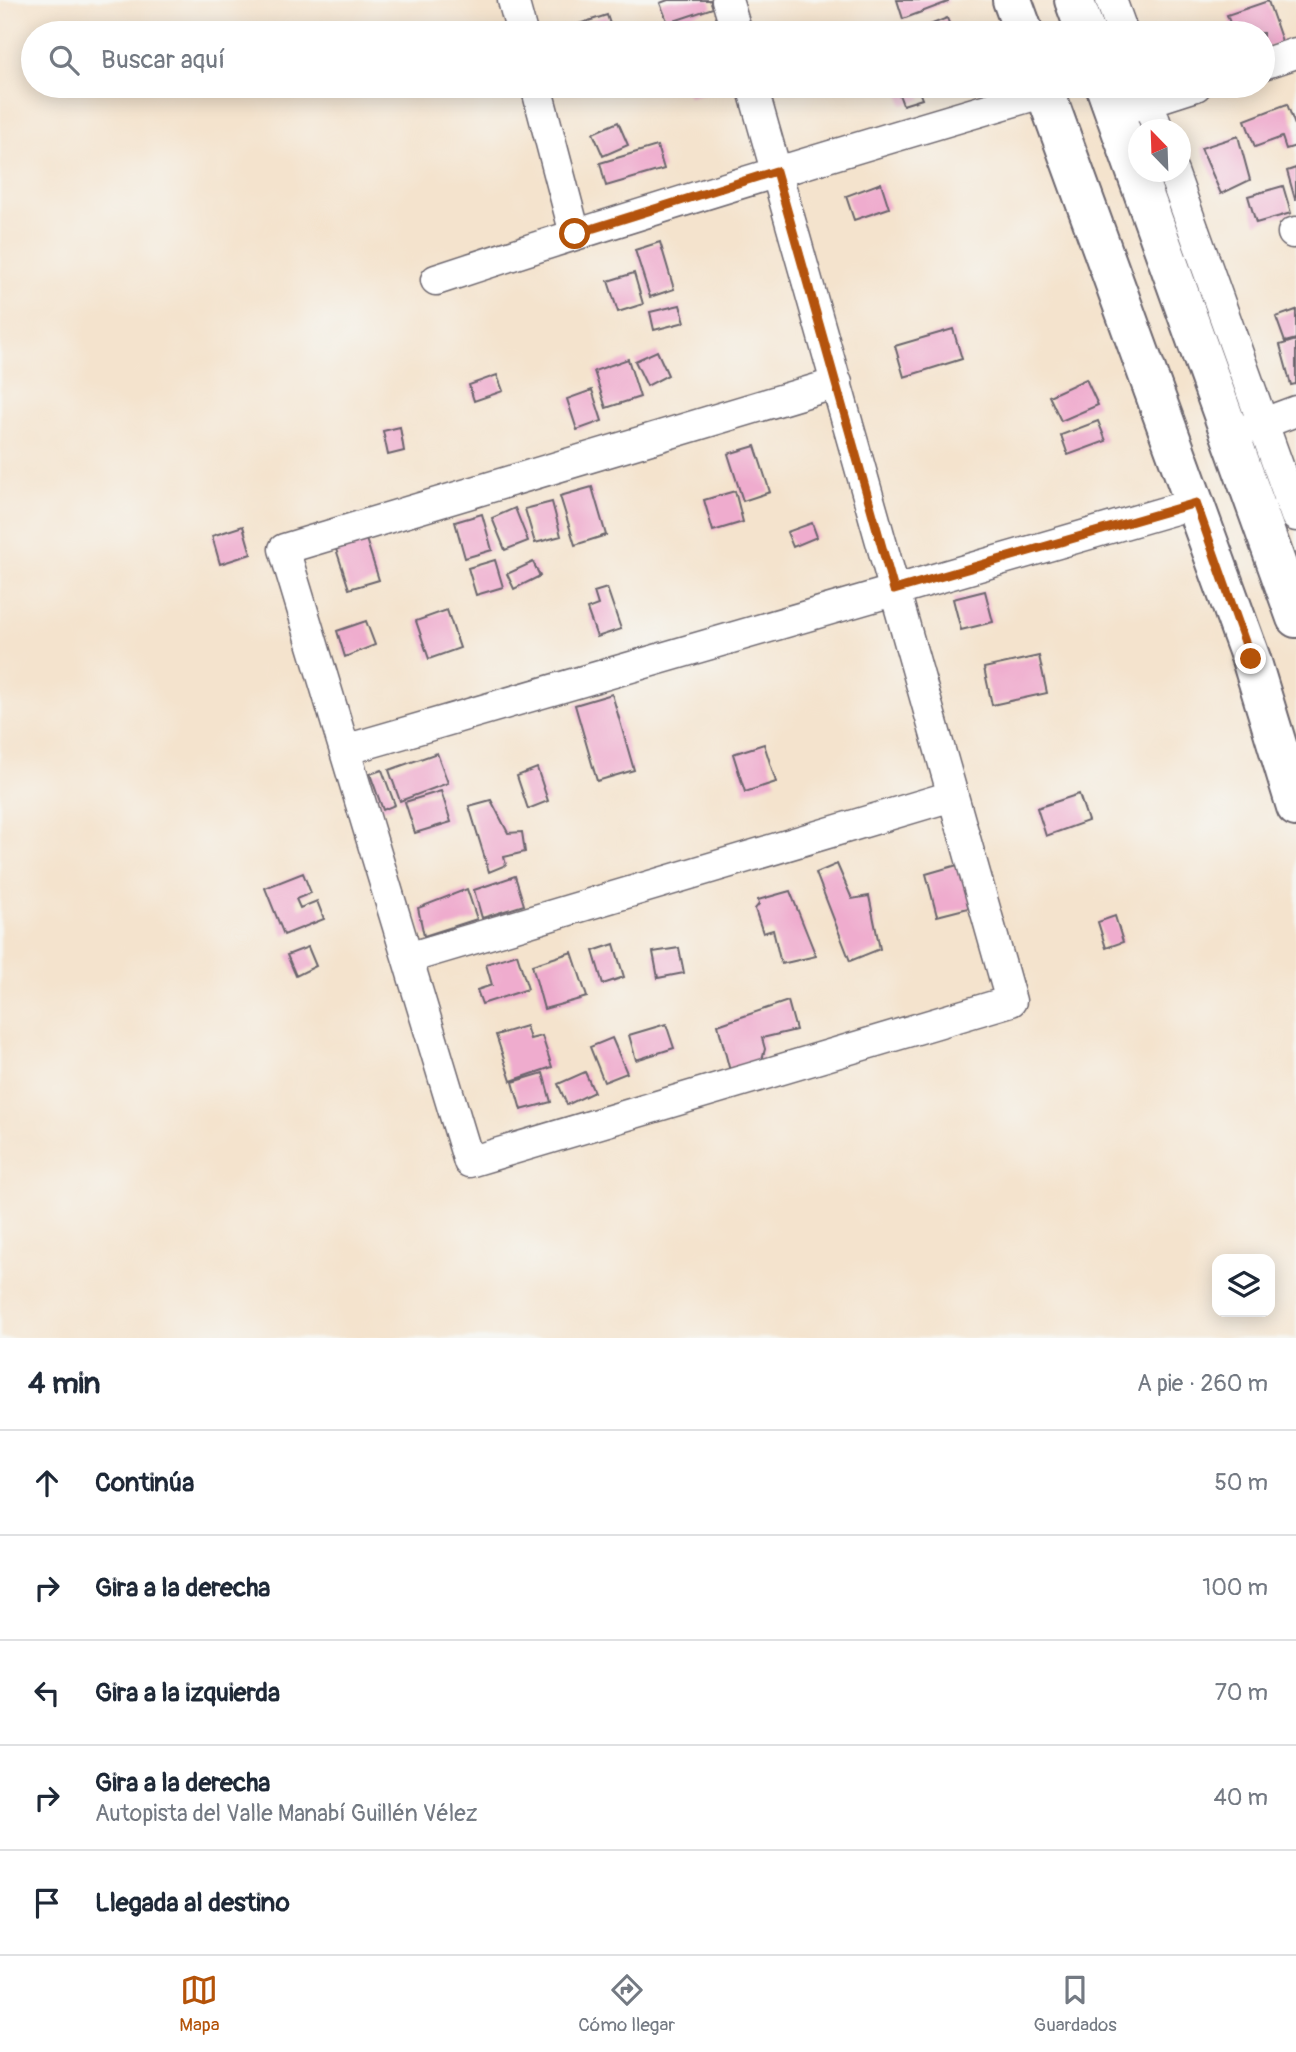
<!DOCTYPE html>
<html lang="es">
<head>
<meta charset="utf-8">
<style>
  body { margin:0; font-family:Pangolin,sans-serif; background:#f2f2f3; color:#1f2937 }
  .controls { position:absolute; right:21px; bottom:21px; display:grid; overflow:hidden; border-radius:14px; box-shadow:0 4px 18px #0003 }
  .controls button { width:63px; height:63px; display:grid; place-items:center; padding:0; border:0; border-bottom:2px solid #e0e1e3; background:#fff; color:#1f2937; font:35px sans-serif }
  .compass { position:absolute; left:1128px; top:119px; width:63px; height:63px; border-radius:50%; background:#fff; box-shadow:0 4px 18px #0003; rotate:337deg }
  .stop { position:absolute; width:21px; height:21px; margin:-16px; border:5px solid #b45309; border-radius:50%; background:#fff }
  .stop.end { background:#b45309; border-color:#fff; box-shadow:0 2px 7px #0008 }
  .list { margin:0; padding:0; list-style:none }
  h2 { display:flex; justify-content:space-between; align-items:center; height:91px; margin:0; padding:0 28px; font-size:30px }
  h2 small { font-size:23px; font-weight:400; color:#747a83 }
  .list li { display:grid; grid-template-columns:46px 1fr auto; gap:21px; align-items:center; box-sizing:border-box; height:105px; padding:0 28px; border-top:2px solid #e0e1e3 }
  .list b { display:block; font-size:26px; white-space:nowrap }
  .list p { margin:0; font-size:23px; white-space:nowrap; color:#747a83 }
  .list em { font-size:23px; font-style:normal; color:#747a83 }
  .icon { flex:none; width:38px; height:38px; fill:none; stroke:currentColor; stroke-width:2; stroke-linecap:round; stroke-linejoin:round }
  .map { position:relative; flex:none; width:1296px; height:1338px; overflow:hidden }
  .search { position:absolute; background:#fff; box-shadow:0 4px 18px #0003; left:21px; right:21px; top:21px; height:77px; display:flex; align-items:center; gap:18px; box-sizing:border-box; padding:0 24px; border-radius:38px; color:#747a83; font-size:26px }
  .sheet { height:616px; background:#fff }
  nav { display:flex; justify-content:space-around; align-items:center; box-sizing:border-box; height:98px; border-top:2px solid #e0e1e3; background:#fff; font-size:19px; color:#747a83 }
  nav a { display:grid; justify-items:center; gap:4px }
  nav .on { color:#b45309 }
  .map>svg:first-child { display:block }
  .building { fill:#efacce }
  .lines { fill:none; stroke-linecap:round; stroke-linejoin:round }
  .street-casing { stroke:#6c666e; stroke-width:33 }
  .primary-casing { stroke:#6c666e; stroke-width:42 }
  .street { stroke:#fff; stroke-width:30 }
  .primary { stroke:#fff; stroke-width:38 }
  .route { stroke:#b45309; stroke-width:9 }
</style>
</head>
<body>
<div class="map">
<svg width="1296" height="1338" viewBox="0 0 1296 1338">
  <rect width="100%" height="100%" fill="#f6f6f2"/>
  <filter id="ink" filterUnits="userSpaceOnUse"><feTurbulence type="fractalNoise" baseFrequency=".0143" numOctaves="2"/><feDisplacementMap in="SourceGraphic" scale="14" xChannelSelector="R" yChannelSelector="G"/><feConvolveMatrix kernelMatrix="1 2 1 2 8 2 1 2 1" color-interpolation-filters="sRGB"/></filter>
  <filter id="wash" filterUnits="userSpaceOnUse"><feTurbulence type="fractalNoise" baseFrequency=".00686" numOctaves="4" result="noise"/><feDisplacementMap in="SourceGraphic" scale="28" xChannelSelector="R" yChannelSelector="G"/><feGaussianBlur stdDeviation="1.57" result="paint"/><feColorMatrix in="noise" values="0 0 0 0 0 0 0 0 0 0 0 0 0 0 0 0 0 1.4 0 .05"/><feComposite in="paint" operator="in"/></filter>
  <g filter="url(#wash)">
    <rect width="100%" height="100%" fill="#f4e3cd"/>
    <g id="blocks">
      <path class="building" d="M668,0H710L713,8L668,23L660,3Z
        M897,0H948V2L903,19Z
        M1268,1L1283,44L1263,48V33H1234L1227,15Z
        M607,15L613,33H564L563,29Z
        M947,18L953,33H910Z
        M686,86H726V87L689,97Z
        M896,86H917L922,99L903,105Z
        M1287,104L1296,128V146L1286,149L1282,137L1255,147L1245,120Z
        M618,122L628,145L603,156L593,133Z
        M1238,136L1250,180L1221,194L1201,148Z
        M657,146L664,169L606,186L600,163Z
        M1296,168V199H1295L1287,171Z
        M881,183L889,208L854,220L846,196Z
        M1283,186L1291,213L1256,223L1248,196Z
        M660,242L674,289L650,297L635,250Z
        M634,273L643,304L618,312L608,281Z
        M680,305L685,322L654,330L650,312Z
        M1296,310V339L1285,342L1276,317Z
        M953,329L962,359L904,377L895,346Z
        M1296,340V384L1291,385L1280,345Z
        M657,351L668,375L647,386L635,361Z
        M628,359L640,397L606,408L594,371Z
        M497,375L503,391L474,401L469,385Z
        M1086,379L1098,405L1061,421L1049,396Z
        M592,390L602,421L577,430L567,399Z
        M1098,421L1106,441L1068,455L1061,435Z
        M400,427L404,451L388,455L383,431Z
        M755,446L770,492L743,501L728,454Z
        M592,487L606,535L575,545L560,496Z
        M735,491L743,522L713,531L704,500Z
        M552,502L561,536L535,543L525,509Z
        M515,508L528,541L505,550L492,518Z
        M482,514L492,550L465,558L455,522Z
        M812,523L817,537L793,547L787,532Z
        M243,526L251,554L220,564L212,536Z
        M366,539L379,580L349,589L336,549Z
        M495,560L503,587L476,595L468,568Z
        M533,562L540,576L514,589L507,574Z
        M607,588L621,629L597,637L587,609L598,605L594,592Z
        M985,591L993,622L961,630L953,599Z
        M447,610L460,648L429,659L416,621Z
        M366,621L375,645L345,657L337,631Z
        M1039,656L1047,693L992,705L984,668Z
        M612,694L634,770L597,781L575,705Z
        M764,744L776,782L745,792L733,754Z
        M437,753L448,783L400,801L389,770Z
        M537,768L548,801L528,809L517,776Z
        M382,770L395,805L383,810L370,774Z
        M441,791L451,822L415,833L405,802Z
        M1079,794L1088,821L1046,836L1037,808Z
        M491,800L508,833L522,832L525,852L504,857L506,865L489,872L469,806Z
        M968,862L980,905L937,916L926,874Z
        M837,864L852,899L869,896L880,949L850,961L816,873Z
        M303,873L311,893L296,899L300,908L317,901L324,919L284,935L265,888Z
        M515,876L524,905L482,918L474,890Z
        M467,889L477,919L424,936L418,908Z
        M790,891L816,956L781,964L773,930L763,933L755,909L759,904L758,900Z
        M1115,916L1123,942L1106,948L1098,922Z
        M614,944L624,977L603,984L593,951Z
        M308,947L316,966L296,976L287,955Z
        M679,948L684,973L658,978L653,952Z
        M572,952L587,997L544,1009L532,965Z
        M517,954L528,989L482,1004L477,990L492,985L486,964Z
        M788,1001L796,1030L762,1038L765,1049L761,1064L730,1071L718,1025Z
        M666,1024L674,1048L636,1060L629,1035Z
        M526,1026L530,1039L542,1036L552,1067L511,1081L496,1035Z
        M612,1038L627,1073L604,1082L590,1047Z
        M585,1072L594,1092L567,1105L558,1084Z
        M543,1073L551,1102L521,1110L513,1082Z"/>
    </g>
  </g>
  <g filter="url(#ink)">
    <use href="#blocks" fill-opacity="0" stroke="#6c666e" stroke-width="2"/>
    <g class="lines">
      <g class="street-casing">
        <path id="street" d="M513,0L522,33
          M727,0L737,33
          M1111,0L1123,33
          M1263,64L1296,53
          M536,86L575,234
          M752,86C839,391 924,696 1011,1001L469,1162L284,549L837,383
          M1143,86L1158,130
          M1115,112L1196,86
          M1173,172L1296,516
          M1293,233L1296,232
          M436,280C638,213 841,152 1045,92
          M1245,430L1296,411
          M345,750L1196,503
          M408,958L952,796"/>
      </g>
      <g class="primary-casing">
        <path id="primary" d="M1012,0L1024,33
          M1074,0L1086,33
          M1043,86L1251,659L1296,807
          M1105,86L1296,618"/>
      </g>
      <use href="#street" class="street"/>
      <use href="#primary" class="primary"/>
    </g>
  </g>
  <g class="lines" filter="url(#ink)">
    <path class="route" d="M575,234L776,171L894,590L1196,503L1251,659"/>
  </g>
</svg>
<div class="controls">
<button><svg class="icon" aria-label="layers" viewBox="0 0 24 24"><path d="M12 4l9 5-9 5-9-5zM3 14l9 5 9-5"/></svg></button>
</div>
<svg class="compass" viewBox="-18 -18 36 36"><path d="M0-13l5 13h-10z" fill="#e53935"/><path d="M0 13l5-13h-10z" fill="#747a83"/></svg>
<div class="stop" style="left:575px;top:234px"></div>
<div class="stop end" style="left:1251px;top:659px"></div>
<div class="search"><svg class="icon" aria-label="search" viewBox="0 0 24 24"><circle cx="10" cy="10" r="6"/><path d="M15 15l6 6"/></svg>Buscar aquí</div>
</div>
<section class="sheet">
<h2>4 min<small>A pie · 260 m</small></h2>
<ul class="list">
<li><svg class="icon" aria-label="ahead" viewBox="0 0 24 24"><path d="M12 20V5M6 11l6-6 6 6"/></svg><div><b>Continúa</b></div><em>50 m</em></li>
<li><svg class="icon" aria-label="right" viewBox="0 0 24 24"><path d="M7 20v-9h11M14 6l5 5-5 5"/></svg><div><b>Gira a la derecha</b></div><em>100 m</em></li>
<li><svg class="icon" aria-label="left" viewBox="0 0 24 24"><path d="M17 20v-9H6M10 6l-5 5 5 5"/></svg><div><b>Gira a la izquierda</b></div><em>70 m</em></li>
<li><svg class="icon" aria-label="right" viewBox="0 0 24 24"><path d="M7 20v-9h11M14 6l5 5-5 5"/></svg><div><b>Gira a la derecha</b><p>Autopista del Valle Manabí Guillén Vélez</p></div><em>40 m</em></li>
<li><svg class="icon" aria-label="arrive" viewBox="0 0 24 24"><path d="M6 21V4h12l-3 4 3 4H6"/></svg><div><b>Llegada al destino</b></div></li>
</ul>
</section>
<nav>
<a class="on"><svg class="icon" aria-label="map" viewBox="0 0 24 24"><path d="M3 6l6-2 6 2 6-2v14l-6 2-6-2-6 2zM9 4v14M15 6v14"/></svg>Mapa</a>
<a><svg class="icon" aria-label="directions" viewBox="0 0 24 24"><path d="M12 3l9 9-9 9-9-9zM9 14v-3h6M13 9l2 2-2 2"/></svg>Cómo llegar</a>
<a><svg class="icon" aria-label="saved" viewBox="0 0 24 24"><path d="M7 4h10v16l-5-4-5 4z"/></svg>Guardados</a>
</nav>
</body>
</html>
